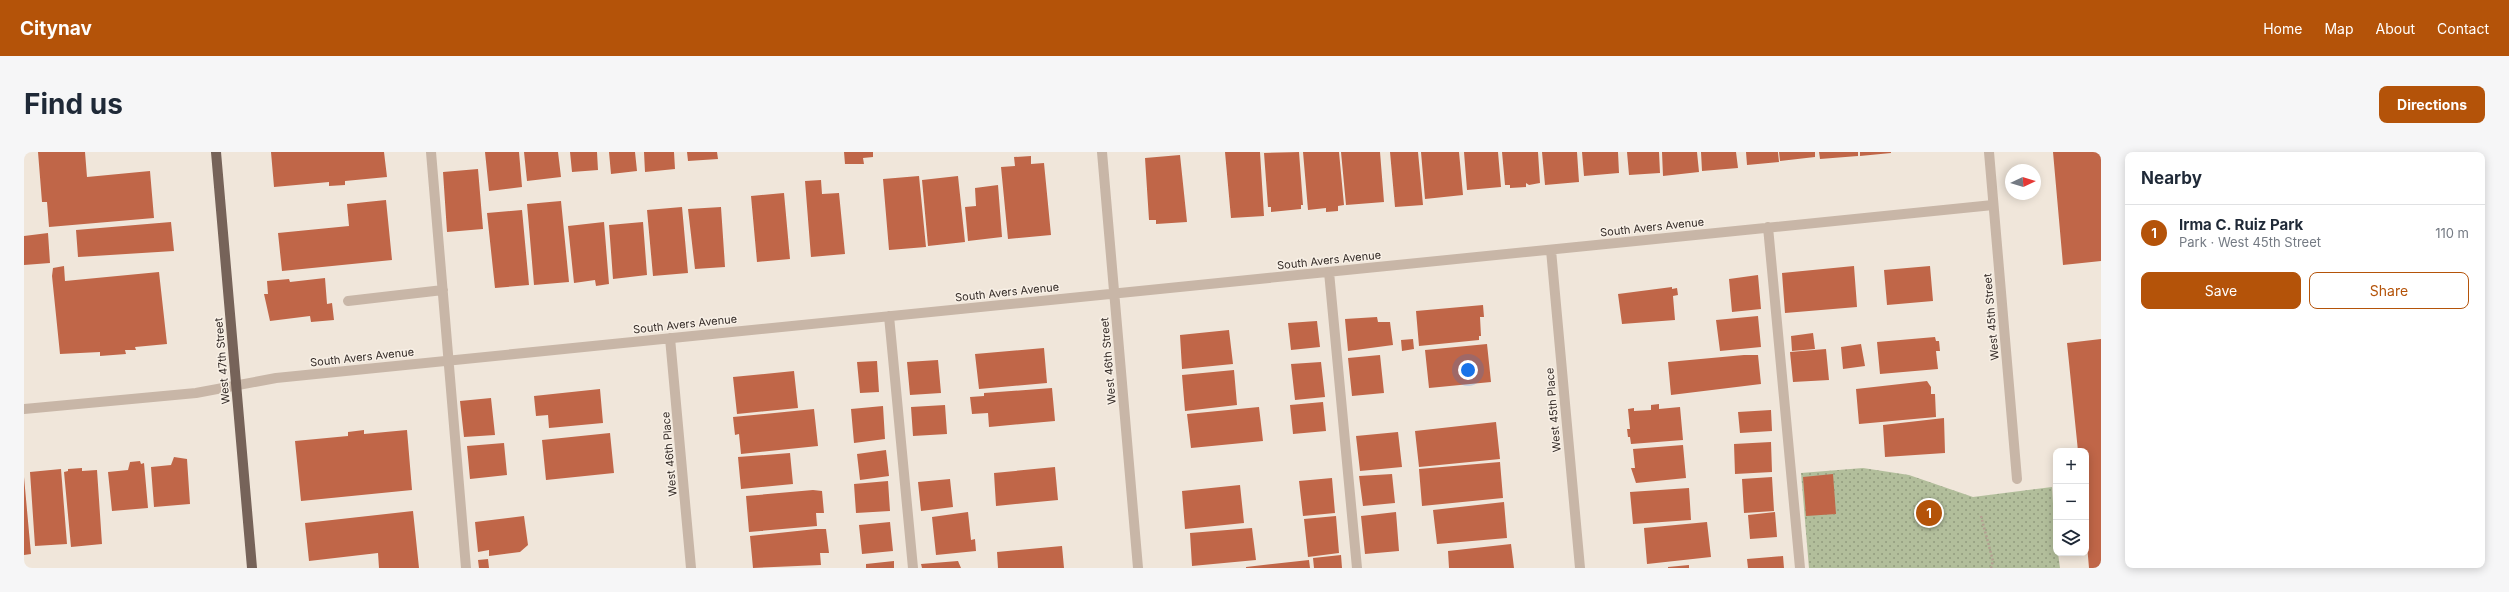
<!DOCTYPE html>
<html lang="en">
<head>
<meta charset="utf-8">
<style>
  body { margin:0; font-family:Inter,sans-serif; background:#f6f6f7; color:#1f2937 }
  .controls { position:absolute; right:12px; bottom:12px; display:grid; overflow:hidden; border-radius:8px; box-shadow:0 2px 10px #0003 }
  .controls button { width:36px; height:36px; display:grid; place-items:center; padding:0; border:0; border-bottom:1px solid #e0e1e3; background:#fff; color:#1f2937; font:20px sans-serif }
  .compass { position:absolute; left:1981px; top:12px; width:36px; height:36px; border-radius:50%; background:#fff; box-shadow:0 2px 10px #0003; rotate:86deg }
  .you { position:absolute; left:1444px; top:218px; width:14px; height:14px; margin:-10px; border:3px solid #fff; border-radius:50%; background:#1a73e8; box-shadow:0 0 0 6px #1a73e833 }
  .badge { display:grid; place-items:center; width:26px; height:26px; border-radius:50%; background:#b45309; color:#fff; font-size:13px; font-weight:700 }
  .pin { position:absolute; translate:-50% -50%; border:2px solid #fff; box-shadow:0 1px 4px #0006 }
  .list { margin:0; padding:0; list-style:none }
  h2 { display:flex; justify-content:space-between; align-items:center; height:52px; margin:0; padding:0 16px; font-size:17px }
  h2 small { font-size:13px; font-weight:400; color:#747a83 }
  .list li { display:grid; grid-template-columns:26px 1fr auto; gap:12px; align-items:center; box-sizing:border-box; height:56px; padding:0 16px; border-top:1px solid #e0e1e3 }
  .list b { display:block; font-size:15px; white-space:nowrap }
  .list p { margin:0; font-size:13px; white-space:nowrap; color:#747a83 }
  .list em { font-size:13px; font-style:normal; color:#747a83 }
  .actions { display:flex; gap:8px; padding:12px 16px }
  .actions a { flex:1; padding:9px 0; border:1px solid #b45309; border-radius:8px; text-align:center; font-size:14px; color:#b45309 }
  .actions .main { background:#b45309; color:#fff }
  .icon { flex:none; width:22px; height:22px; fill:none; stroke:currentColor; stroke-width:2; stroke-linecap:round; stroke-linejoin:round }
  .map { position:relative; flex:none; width:2077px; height:416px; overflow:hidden; border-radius:8px }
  header { display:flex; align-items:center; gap:24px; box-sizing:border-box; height:56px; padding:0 20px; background:#b45309; color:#fff }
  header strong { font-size:19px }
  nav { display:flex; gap:22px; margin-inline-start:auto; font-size:14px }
  .intro { display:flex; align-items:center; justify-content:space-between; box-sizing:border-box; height:96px; padding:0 24px }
  h1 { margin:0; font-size:28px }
  .button { padding:10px 18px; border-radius:8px; background:#b45309; color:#fff; font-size:14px; font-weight:700 }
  main { display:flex; gap:24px; padding:0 24px }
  aside { flex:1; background:#fff; border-radius:8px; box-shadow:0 2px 10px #0003 }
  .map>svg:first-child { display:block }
  .park { fill:url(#park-dots) }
  .building { fill:#c06648 }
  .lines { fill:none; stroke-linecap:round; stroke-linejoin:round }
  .path { stroke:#b3a091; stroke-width:2.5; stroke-dasharray:2 2; stroke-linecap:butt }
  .minor { stroke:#c8b6a7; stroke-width:10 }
  .major { stroke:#766359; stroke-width:10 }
  .labels { text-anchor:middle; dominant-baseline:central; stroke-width:3; stroke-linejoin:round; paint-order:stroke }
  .street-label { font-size:11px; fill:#342b27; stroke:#f8f0e6 }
</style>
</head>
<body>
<header>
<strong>Citynav</strong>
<nav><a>Home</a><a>Map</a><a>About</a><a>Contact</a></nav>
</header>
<div class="intro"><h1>Find us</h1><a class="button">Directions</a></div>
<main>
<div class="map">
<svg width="2077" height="416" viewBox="0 0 2077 416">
  <defs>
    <pattern id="park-dots" width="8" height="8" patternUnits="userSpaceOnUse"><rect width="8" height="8" fill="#b2be9b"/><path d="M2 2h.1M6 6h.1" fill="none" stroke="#929b7e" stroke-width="1.8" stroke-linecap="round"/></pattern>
  </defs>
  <rect width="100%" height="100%" fill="#f0e6da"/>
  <path class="park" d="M1839,316L1885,323L1949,345L2028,335L2032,401H2034L2036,416H1785L1777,321Z"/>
  <path class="building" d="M14,0H61L63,25L126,19L130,66L25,75L23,50H18Z
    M247,0H360L363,25L321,29V33L305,34V30L250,35Z
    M461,0H495L498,35L465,39Z
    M500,0H534L537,25L503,29Z
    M546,0H573L574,18L548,20Z
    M585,0H611L613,19L587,22Z
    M620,0H650L651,17L621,20Z
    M663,0H693L694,7L664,9Z
    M820,0H849V5L839,6L840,12H821Z
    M1201,0H1236L1240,64L1207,66Z
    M1275,0L1279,53H1277V57L1247,60V55H1244L1240,1Z
    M1279,0H1315L1320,53L1314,54V59L1302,60V56L1284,58Z
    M1317,0H1356L1360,50L1322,53Z
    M1366,0H1394L1399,53L1371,55Z
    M1397,0H1435L1439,43L1401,47Z
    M1440,0H1474L1477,35L1443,38Z
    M1478,0H1514L1516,31L1505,33L1502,31V35L1486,36V33H1481Z
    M1518,0H1553L1555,30L1521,33Z
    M1558,0H1594L1595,21L1560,24Z
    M1603,0H1635L1636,21L1605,23Z
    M1638,0H1673L1675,20L1639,24Z
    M1677,0H1712L1714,16L1678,19Z
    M1722,0H1754L1755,10L1723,13Z
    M1755,0H1791V5L1756,9Z
    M1795,0H1834V4L1796,7Z
    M1836,0H1867V1L1836,4Z
    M2029,0H2077V109L2039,113Z
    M1156,3L1163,70L1132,72V68H1125L1121,6Z
    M1007,4V12L1020,11L1027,83L984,87L977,15L991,14L990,5Z
    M454,17L459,77L423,80L419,20Z
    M895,24L902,95L865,98L859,27Z
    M934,24L941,90L904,94L898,28Z
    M797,28L798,42L815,41L821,102L787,105L781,29Z
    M974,33L978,85L944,89L941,55L952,54L951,36Z
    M760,41L766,107L733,110L727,44Z
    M362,48L368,108L258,119L254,81L325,74L323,52Z
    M537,49L545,130L510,133L503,52Z
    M658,55L664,121L629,124L623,58Z
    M697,55L701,115L671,117L664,57Z
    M498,58L505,133L471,136L463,61Z
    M147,70L150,99L54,105L52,78Z
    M580,70L585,132L572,134L571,128L550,131L544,74Z
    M619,70L623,123L589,127L585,73Z
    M24,81L26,111L0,113V84Z
    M40,114L41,129L135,120L143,192L111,195L112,198H101L102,202L76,204V200L36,202L28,124L29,116Z
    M1830,114L1833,155L1761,161L1758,121Z
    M1906,114L1909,149L1863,153L1860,118Z
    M1734,123L1737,157L1708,160L1705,127Z
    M301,126L303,152L308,151L310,168L287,170L286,164L246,169L240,142H244L243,129L265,127L266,130Z
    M1648,135V137L1653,136L1654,143L1649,144L1651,168L1598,172L1594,142Z
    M1459,153L1460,165H1456L1457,184H1455V188L1395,194L1392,159Z
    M1734,164L1737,195L1696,199L1692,168Z
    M1353,165L1354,170H1366L1369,193L1324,199L1321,167Z
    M1293,169L1296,195L1267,198L1264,171Z
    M1205,178L1209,212L1158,217L1156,183Z
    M1789,181L1791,197L1768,199L1767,184Z
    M1911,185L1912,189H1915L1916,199H1912L1914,217L1856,222L1853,190Z
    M1389,187L1390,197L1378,199L1377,188Z
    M2077,187V416H2065L2062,381V299H2054L2043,191Z
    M1463,192L1467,230L1405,236L1401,198Z
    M1837,192L1841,214L1819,217L1817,195Z
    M1020,196L1023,231L955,237L951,202Z
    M1802,197L1805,228L1769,230L1766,200Z
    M1356,203L1360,241L1328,244L1324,206Z
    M1720,203H1734L1737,232L1647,243L1644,210Z
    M914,208L917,241L886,243L883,210Z
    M853,209L855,240L836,241L833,210Z
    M1297,210L1301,245L1271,248L1267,212Z
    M1210,218L1213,253L1161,259L1158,223Z
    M770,219L774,256L713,262L709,225Z
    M1903,229L1907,235V242H1911L1912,265L1835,272L1832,237Z
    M1028,236L1031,269L965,275L964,261L948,262L946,245L960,244V241Z
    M576,237L579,271L525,276L524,263L512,264L510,244Z
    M467,246L471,283L440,285L436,249Z
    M1299,250L1302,279L1269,282L1266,253Z
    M1635,252V257L1656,255L1659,288L1607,292L1606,285H1604L1603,277H1606L1604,257L1610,256V259L1627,258V253Z
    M921,253L923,282L889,284L887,255Z
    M859,254L861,287L830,291L827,257Z
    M1235,255L1239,289L1167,296L1163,262Z
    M790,257L794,294L717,302L715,282L711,283L709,265Z
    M1747,258L1748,279L1716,281L1714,260Z
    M1920,266L1921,301L1861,305L1859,273Z
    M1472,270L1476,307L1395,315L1391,279Z
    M340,278V282L383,278L388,338L277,349L271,289L324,284V280Z
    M1374,280L1378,315L1336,319L1332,284Z
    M586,281L590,321L522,328L518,288Z
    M1747,290L1748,320L1711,322L1710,292Z
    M480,291L483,323L446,327L443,294Z
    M1659,293L1662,326L1612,331L1607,316H1611L1609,297Z
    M862,298L865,324L836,328L833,302Z
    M766,301L769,332L717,337L714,305Z
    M150,305L163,307L166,352L130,355L127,315L147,313Z
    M116,309L117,312L120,311L124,356L88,359L84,320L104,318L106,310Z
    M1476,310L1479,346L1398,354L1395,317Z
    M1031,315L1034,348L972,354L970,321Z
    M58,316V319L73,318L78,392L47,395L40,320L44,319V317Z
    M37,317L43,392L11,394L6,320Z
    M1368,322L1371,351L1339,354L1335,324Z
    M1809,322L1812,362L1782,364L1779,325Z
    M0,325L7,402L0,403Z
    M1748,325L1750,359L1720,361L1718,327Z
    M1308,326L1311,361L1279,364L1275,329Z
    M926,327L929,355L897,359L894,330Z
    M864,329L866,359L832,361L830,332Z
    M1216,333L1220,371L1161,377L1158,339Z
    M1665,336L1667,368L1609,372L1606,340Z
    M789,338L798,339L800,361H792L793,374L725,380L722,344Z
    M1480,350L1483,386L1413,392L1409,358Z
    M389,359L395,416H355L354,401L285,409L281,371Z
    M944,360L947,388L951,387L952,399L912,403L908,365Z
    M1372,360L1375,399L1341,402L1337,364Z
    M1751,360L1753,385L1726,387L1724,363Z
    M500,364L504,393L496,400L465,404V398L454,400L451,370Z
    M1312,364L1315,401L1284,405L1280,367Z
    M866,370L869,399L838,402L835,373Z
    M1683,370L1687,405L1623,412L1620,376Z
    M1228,376L1232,408L1168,414L1166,381Z
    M792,377H802L805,401H796L797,413L729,416L726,384Z
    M1487,392L1490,416H1425L1424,399Z
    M1038,394L1040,416H974L973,400Z
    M1317,403L1318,416H1290L1289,406Z
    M1759,404L1760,416H1724L1723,407Z
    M464,407L465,416H455L454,408Z
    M1285,408L1286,416H1222V415Z
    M870,409V416H842V412Z
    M934,409L937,416H898L897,412Z
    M1665,413V416H1644V415Z"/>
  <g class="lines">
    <path class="path" d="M1957,364L1969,409L1967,416"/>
    <path class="minor" d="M407,0L442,416
      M1078,0L1114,416
      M1965,0L1993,327
      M1744,75L1776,416
      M1527,98L1556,416
      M1305,120L1333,416
      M324,149L419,138
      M865,164L889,416
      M646,186L667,416
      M0,257L172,241L252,226L1969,53"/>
    <path class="major" d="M192,0L228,416"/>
  </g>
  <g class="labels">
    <g class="street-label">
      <text transform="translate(1628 75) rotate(-6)">South Avers Avenue</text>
      <text transform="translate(1305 108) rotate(-6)">South Avers Avenue</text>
      <text transform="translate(983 140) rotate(-6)">South Avers Avenue</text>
      <text transform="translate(1967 165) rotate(-95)">West 45th Street</text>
      <text transform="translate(661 172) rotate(-6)">South Avers Avenue</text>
      <text transform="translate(338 205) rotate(-6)">South Avers Avenue</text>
      <text transform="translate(198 209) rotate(-95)">West 47th Street</text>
      <text transform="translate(1084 209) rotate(-95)">West 46th Street</text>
      <text transform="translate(1529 258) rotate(-95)">West 45th Place</text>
      <text transform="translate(645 302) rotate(-95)">West 46th Place</text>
    </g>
  </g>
</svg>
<div class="controls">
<button>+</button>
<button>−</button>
<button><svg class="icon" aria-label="layers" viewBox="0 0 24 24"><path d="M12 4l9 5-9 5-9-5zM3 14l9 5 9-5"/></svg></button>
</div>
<svg class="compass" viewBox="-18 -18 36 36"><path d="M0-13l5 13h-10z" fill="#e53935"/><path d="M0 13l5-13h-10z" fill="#747a83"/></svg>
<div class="you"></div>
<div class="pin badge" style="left:1905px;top:361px">1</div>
</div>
<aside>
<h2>Nearby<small></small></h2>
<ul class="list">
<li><span class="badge">1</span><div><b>Irma C. Ruiz Park</b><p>Park · West 45th Street</p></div><em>110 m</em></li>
</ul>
<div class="actions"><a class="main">Save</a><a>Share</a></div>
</aside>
</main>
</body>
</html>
